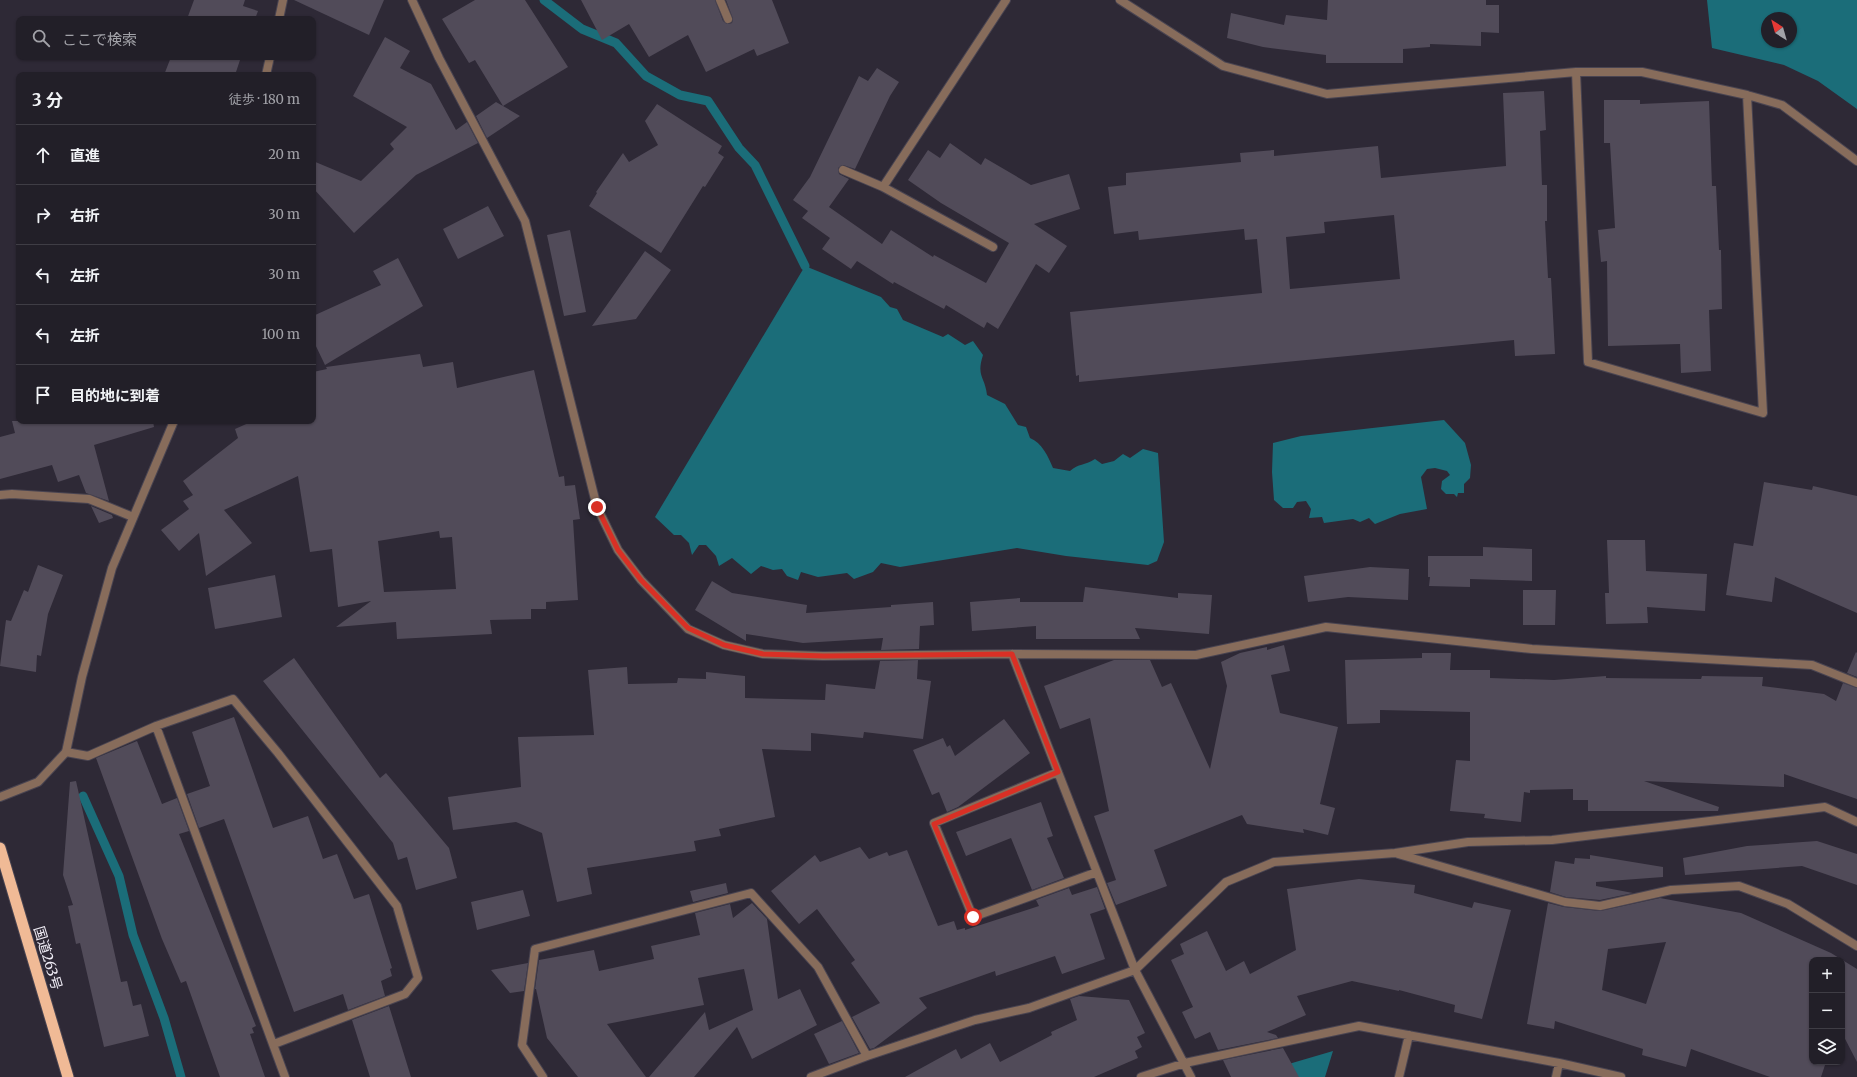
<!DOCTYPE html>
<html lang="ja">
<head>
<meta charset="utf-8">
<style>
  body { margin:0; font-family:Merriweather,"Noto Sans JP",serif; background:#2e2c34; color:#f1f3f6 }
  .controls { position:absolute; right:12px; bottom:12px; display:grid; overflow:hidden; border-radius:8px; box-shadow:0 1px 3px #0004 }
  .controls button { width:36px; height:36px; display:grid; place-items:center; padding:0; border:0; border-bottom:1px solid #3f3d45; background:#221f28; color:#f1f3f6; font:20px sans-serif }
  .compass { position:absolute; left:1761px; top:12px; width:36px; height:36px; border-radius:50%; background:#221f28; box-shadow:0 1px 3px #0004; rotate:323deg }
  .stop { position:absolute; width:12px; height:12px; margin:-9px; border:3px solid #d93025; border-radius:50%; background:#fff }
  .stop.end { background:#d93025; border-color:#fff; box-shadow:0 1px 4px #0008 }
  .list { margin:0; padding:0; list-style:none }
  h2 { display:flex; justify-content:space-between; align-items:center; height:52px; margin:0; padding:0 16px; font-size:17px }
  h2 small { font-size:13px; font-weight:400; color:#a2a2a8 }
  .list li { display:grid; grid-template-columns:26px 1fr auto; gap:12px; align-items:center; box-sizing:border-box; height:60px; padding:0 16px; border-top:1px solid #3f3d45 }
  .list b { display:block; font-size:15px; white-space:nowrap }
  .list em { font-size:13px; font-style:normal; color:#a2a2a8 }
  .icon { flex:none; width:22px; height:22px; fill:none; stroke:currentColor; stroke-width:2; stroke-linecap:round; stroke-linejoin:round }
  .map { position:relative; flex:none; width:1857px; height:1077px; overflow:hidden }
  .search { position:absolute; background:#221f28; box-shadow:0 1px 3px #0004; left:16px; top:16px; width:300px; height:44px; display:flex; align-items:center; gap:10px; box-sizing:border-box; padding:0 14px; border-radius:8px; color:#a2a2a8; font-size:15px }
  .panel { position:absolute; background:#221f28; box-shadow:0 1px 3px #0004; left:16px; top:72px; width:300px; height:352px; border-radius:8px }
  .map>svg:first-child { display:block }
  .water { fill:#1b6d79; fill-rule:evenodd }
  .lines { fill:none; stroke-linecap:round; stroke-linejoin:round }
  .stream { stroke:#1b6d79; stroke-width:9 }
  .building { fill:#514b59; fill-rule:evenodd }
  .service-casing { stroke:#494451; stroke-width:10 }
  .minor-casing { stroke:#494451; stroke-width:10 }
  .tertiary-casing { stroke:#494451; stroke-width:10 }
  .trunk-casing { stroke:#494451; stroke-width:13 }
  .service { stroke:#876c5b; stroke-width:8 }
  .minor { stroke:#876c5b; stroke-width:8 }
  .tertiary { stroke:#876c5b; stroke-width:8 }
  .trunk { stroke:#f0ba96; stroke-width:11 }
  .route { stroke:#d93025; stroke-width:5 }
  .labels { text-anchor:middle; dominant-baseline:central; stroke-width:3; stroke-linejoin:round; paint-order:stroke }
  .street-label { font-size:14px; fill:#f0edf6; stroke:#2e2936 }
</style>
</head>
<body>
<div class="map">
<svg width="1857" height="1077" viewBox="0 0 1857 1077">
  <rect width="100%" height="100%" fill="#2e2936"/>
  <path class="water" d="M1707,0H1857V109L1818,81L1784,65L1712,48ZM1767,18H1791V42H1767Z
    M805,266L881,297L890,307L897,309L903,320L943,337L948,334L965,345L973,341L983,355C976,377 985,376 987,395L1005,404L1018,425L1026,427L1030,438C1042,443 1048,456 1053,468L1070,471C1079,463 1084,466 1095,459L1102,464L1114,461L1123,454L1130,458L1143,449L1158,453L1164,542L1157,561L1148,565L1066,556L1017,548L900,567L881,563L873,572L854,579L847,573L818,577L801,572L798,580L787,576L782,569L773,570L761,566L751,574L732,558L719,566L716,556L706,545H699L692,555L689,543L681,535H674L655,517Z
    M1444,420L1465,443L1471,465L1470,478L1464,484V493H1458L1457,497L1454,494H1446L1441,489L1442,481L1450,475L1447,471L1435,468L1427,469L1421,477L1427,509L1400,514L1375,524L1369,518L1360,522L1353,519L1324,523L1322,517L1309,518L1311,509L1306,501L1297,502L1293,508H1283L1274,500L1272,472L1273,443L1301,436Z
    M1333,1051L1325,1077H1244Z"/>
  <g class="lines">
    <path class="stream" d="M544,0L582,29L616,43L646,76L680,95L708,101L739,148L755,165L805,266
      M83,796L119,876L133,935L164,1018L181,1077"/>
  </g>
  <path class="building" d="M194,0H245L243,6L258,11L255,19H187Z
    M294,0H384L369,35Z
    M475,0H525L568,67L503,106L520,116L487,138L476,116L496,102L503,106L475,60L469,63L442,19Z
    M581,0H715L723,21L728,24L732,23L733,19L726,0H772L789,43L757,56L754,49L706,72L688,35L649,57L629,24L602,40Z
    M1328,0H1486V5H1499V33L1481,32V46L1430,44V47L1403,49V63H1326V55L1263,47L1227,38L1231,13L1284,25L1286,15L1327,20Z
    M385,37L410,51L400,68L431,84L456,130L467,122L478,143L416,175L354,233L313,188V161L361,181L394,149L390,144L407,127L353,96Z
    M171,57H241L235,75H164Z
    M877,68L899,82L890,96L855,169L843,165L838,168L839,174L849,179L829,207L882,244L891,230L933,257L934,255L986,283L1009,243L941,203L908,180L928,150L940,158L950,143L981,165L985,158L1031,185L1069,174L1080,209L1034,224L1067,246L1049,273L1036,264L998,329L987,322L984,328L946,305L944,309L894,282L893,284L857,261L851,269L822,249L830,238L802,218L808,211L793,200L810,177L859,76L868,81Z
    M1544,91L1546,130L1540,131L1542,185H1547V221H1545L1548,278H1551L1555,354L1515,356L1514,340L1079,382V375L1076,376L1070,312L1262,293L1257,239L1245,240L1244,229L1139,240L1138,231L1114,234L1108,187L1126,185V173L1241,162L1240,153L1274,150V156L1378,146L1381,178L1506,166L1503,93ZM1394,215L1400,279L1290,289L1286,237L1325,233L1324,222Z
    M1604,100H1640V104L1709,101L1712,186H1716L1719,250H1721L1722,309L1709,310L1711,371L1681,373L1680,344L1608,346L1607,261L1601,262L1598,230L1615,228L1610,143H1604Z
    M657,104L722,146L718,153L724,157L705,187L703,186L661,253L589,206L597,193L596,192L623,153L629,162L658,145L645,121Z
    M488,206L504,236L458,259L443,229Z
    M570,230L586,312L564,316L547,235Z
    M645,251L671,270L636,319L592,326Z
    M398,258L423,306L325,365L313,340V316L381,285L373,271Z
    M420,354L423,367L453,362L457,388L534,370L559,477L564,476L565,486L575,485L580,519L573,520L578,600L546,602V609H531V619L490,620L492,634L397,639L396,622L336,627L371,601L338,607L332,549L310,552L298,476L224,510L252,543L206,576L199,533L179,551L161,530L189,509L183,501L193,495L183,481L238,438L235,429L253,421H313V372L327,369L326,367ZM439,531L440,538L452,537L456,589L384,592L378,541Z
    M12,421H153L154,427L94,445L109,501L86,493L79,475L58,482L52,465L0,479V437L15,433Z
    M1764,482L1812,490L1813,486L1857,496V613L1775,577L1772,602L1726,595L1734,543L1753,546Z
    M91,506L112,515L113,518L99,523Z
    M1607,540H1645L1646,571L1707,574L1705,611L1647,607L1648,623L1606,624L1605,593H1609Z
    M1483,547L1532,549V581L1470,579V587L1429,586L1430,577H1428V556H1483Z
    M38,565L63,575L48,614L41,656L37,655L36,672L0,666L6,620L11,621L24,590L28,592Z
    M1370,567L1409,569L1408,600L1348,597L1308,602L1304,576Z
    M275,575L282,617L215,629L208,588Z
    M712,581L732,593L807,605L806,613L891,607V605L933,602L934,625L920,626L919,649L881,650L883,638L803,643L746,634V641L695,610Z
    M1085,587L1178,598V593L1212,595L1209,634L1135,628L1140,639H1036V626L972,631L970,602L1020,598V602H1083Z
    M1523,590H1556L1555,625H1523Z
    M1284,645L1290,671L1271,675L1280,713L1338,727L1320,804L1335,808L1328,835L1303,829L1304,833L1247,824L1242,815L1154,850L1167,886L1116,905L1107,883L1116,880L1094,816L1109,811L1090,718L1060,729L1044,686L1114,660H1150L1162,687L1171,683L1210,769L1227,686L1221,662L1240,653L1267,647V650Z
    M1856,652L1857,653V677L1847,673Z
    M1422,653H1451L1450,670H1490V678L1554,680L1606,676V678L1701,679L1702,676L1763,677L1762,686L1824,694L1836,701L1843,683L1857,688V799L1784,774V787L1644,781L1719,807L1718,811H1588V800H1573V789L1530,790V793L1524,792L1521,822L1484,818L1485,814L1450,811L1456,760L1470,761V712L1380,710V723L1347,724L1345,660L1422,658Z
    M294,658L380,778L386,773L449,848L457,878L416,890L407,857L398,860L393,843L263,681Z
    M918,660L917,679L931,681L923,739L864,732L863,738L811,733V751L762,749L775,817L719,829L721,836L694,841L696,851L587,868L592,894L557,902L542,833L516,822L453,830L448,797L521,787L518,737L594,735L588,670L627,667L628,684L677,683L678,678L706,679V672L745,676V698L825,700L826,684L875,689L880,661Z
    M234,717L273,828L308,816L323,859L337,854L354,899L369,894L392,968L390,969L392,976L381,981L385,996L348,1010L343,994L294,1012L224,819L199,828L187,794L210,786L192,732Z
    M1004,719L1030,753L958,807L947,812L939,792L932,795L913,750L943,738L947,747L950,745L955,756Z
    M137,741L162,804L177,798L189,831L179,834L256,1026L252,1028L254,1033L250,1034L265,1077H220L186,981L181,983L162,939L96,758Z
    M76,781L121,982L127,981L133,1006L141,1004L149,1036L104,1047L80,943L76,944L68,906L73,905L63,875L70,782Z
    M1041,802L1053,836L1047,838L1064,878L1032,890L1011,838L966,856L956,832Z
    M1817,841L1857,854V885L1802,866L1685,875L1683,858L1747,846Z
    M860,847L869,859L887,852L889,856L907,850L938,926L954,921L957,930L965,928V930L1039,906L1036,900L1069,888L1072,895L1097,887L1105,909L1090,914L1105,959L1062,974L1055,956L996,976L995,971L919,998L927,1008L874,1048L870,1049L852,1017L880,1003L851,963L855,960L817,909L799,924L771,891L815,855L820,862Z
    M1590,855L1663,867V877L1596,882V886L1633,893L1600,900L1566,897L1550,892L1555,861L1574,864L1575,858L1590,859Z
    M1359,879L1415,885L1414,893L1472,908L1474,902L1511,910L1482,1019L1454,1012L1455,1005L1399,990V991L1352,981L1297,996L1306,1015L1267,1032L1276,1035L1278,1038L1218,1050L1210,1032L1195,1039L1182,1012L1193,1007L1171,960L1184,954L1180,944L1207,931L1226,971L1244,961L1250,974L1296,950L1287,889Z
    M726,883L728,893L693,902L690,891Z
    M523,890L530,916L477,930L471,902Z
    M1660,898L1741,913L1831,953L1857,969V1062L1842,1033V960H1812V1062H1826L1821,1077H1770L1691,1049L1686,1067L1642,1055L1643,1049L1555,1021L1554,1029L1527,1024L1548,903L1564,907L1600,911ZM1666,942L1646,1004L1602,990L1608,949Z
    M752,903L767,919L778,999L800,989L817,1025L752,1059L737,1027L694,1077H649L705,1012L709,1030L753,1010L744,969L698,978L704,1005L607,1024L646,1077H578L547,1038L536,989H535L539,960L594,950L599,971L654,959L651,946L700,935L695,913L730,904L733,918Z
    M528,963L524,991L510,993L491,970Z
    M1079,996L1129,1000L1145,1033L1137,1037L1142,1047L1135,1051L1138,1058L1094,1077H905L956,1049L961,1059L990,1043L1000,1062L1052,1035L1051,1032L1077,1020L1070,999Z
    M389,1006L411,1077H370L352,1020Z
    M842,1021L859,1053L829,1064L814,1034Z
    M1283,1048L1299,1077H1231L1223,1060Z"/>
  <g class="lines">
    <g class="service-casing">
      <path id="service" d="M720,0L728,19"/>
    </g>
    <g class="minor-casing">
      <path id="minor" d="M412,0L439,58L525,221L597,507L618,550L641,580L688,629L724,645L763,654L823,656L1012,654L1196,655L1326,627L1532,649L1812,665L1857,683
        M1120,0L1223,66L1327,94L1576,72H1642L1747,95L1782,105L1857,161
        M1576,72L1588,362L1763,413L1747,95
        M843,170L883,187L993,247
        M883,187L1006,0
        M0,495L12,494L89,499L133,517
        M1012,654L1135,970L1191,1077
        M156,726L285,1077
        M66,752L88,756L156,726L233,699L278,753L397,906L418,978L405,994L274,1044
        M1058,772L934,823L973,917L1097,872
        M1398,854L1565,902L1600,906L1671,890L1739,886L1788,904L1857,946
        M543,1077L522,1045L535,949L751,893L818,967L867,1056
        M811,1077L867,1056L975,1020L1029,1008L1135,970L1226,882L1274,862L1395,853L1468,842L1552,840L1825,807L1857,822
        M1141,1077L1185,1063L1359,1026L1559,1063L1621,1077
        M1399,1077L1409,1035
        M1556,1077L1559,1063"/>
    </g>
    <g class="tertiary-casing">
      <path id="tertiary" d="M279,19L283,0
        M266,75L270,57
        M0,797L38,782L66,752L82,677L112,568L174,421"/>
    </g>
    <g class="trunk-casing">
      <path id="trunk" d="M0,848L68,1077"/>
    </g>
    <use href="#service" class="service"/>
    <use href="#minor" class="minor"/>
    <use href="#tertiary" class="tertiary"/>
    <use href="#trunk" class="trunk"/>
  </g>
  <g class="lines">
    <path class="route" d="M597,507L618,550L641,580L688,628L724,645L763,654L824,656L1012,654L1058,772L934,824L973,917"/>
  </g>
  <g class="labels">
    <g class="street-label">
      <text transform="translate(48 958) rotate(73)">国道263号</text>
    </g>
  </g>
</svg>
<div class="controls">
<button>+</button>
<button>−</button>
<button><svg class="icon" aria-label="layers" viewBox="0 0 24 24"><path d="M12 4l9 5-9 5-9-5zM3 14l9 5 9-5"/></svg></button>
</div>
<svg class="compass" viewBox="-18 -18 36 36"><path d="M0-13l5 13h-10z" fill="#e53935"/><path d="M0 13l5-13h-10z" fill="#a2a2a8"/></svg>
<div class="stop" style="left:973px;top:917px"></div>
<div class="stop end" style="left:597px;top:507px"></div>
<div class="search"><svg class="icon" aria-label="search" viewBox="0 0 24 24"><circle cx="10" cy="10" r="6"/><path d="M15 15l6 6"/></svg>ここで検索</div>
<section class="panel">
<h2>3 分<small>徒歩 · 180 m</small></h2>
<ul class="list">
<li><svg class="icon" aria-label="ahead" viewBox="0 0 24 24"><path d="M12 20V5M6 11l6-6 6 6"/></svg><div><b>直進</b></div><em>20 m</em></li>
<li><svg class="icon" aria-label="right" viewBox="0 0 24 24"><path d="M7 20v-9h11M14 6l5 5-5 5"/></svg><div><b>右折</b></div><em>30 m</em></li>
<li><svg class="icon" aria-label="left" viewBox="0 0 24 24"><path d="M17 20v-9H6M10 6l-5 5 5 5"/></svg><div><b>左折</b></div><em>30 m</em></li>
<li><svg class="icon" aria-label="left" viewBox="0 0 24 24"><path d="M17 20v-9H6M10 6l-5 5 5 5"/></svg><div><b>左折</b></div><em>100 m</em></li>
<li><svg class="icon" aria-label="arrive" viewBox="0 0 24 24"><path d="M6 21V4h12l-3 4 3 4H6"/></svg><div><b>目的地に到着</b></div></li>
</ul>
</section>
</div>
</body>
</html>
